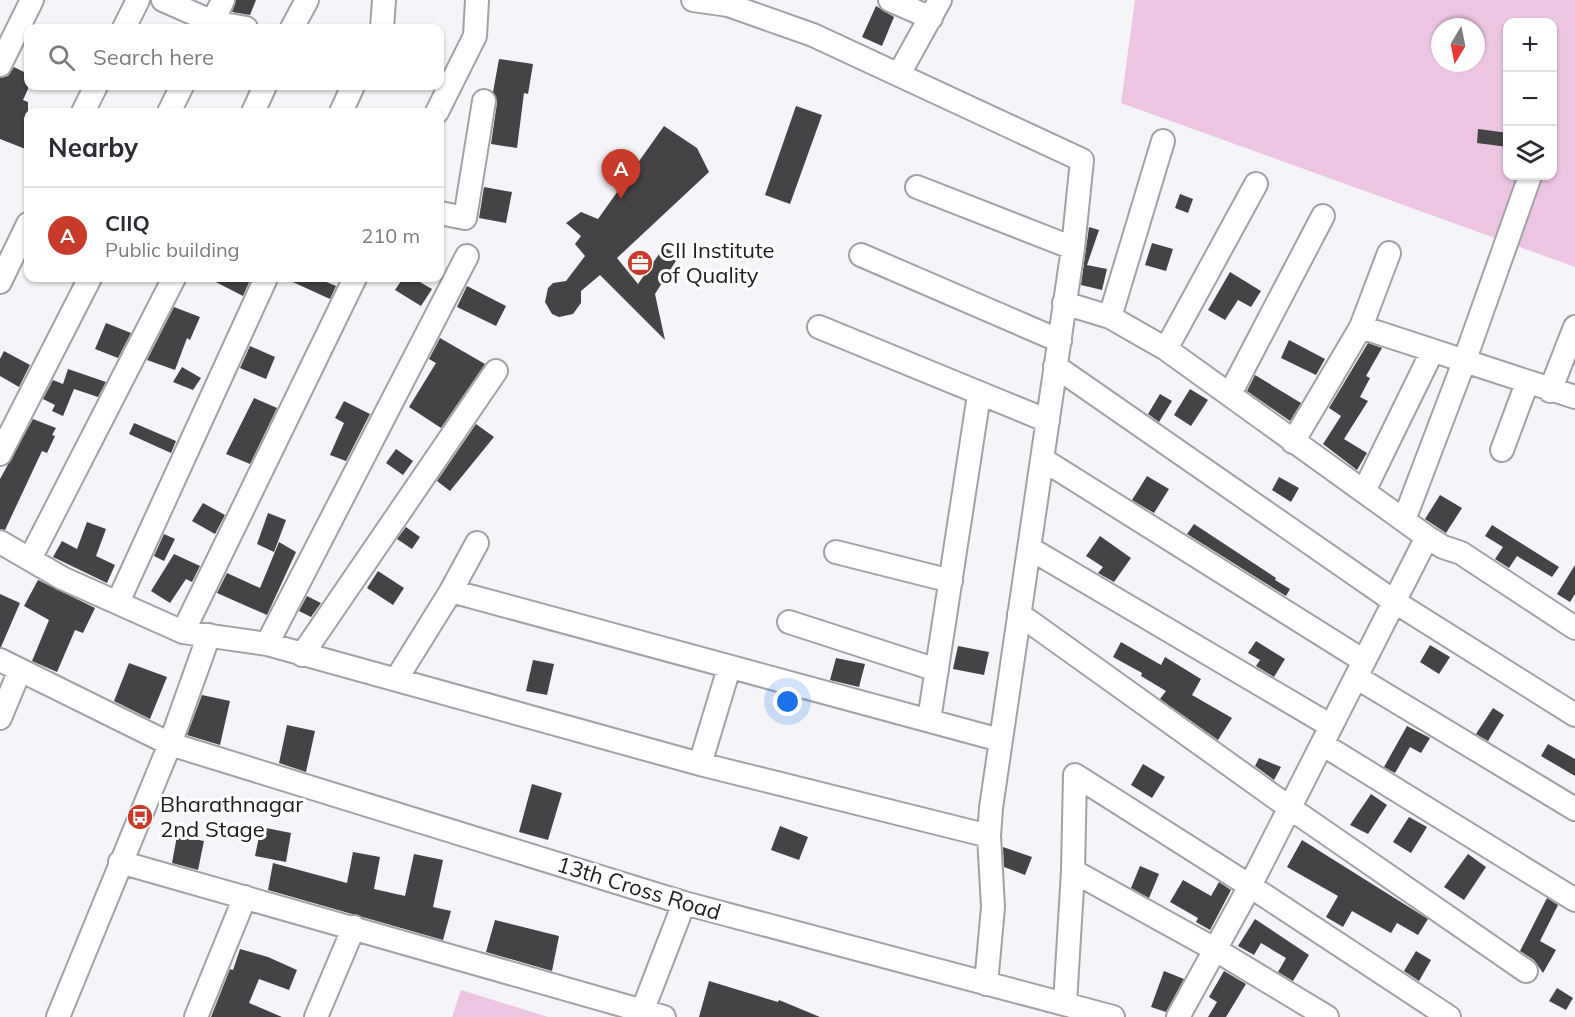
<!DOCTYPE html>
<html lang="en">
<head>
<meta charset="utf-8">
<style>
  body { margin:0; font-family:Mulish,sans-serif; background:#f7f7f7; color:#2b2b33 }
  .controls { position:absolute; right:18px; top:18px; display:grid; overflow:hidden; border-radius:12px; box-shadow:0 2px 4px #0004 }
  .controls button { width:54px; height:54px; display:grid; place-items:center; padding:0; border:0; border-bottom:2px solid #e1e1e2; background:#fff; color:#2b2b33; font:30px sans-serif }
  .compass { position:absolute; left:1431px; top:18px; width:54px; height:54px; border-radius:50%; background:#fff; box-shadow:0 2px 4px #0004; rotate:190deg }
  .you { position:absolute; left:788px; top:702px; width:21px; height:21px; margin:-15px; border:4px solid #fff; border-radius:50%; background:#1a73e8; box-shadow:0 0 0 9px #1a73e833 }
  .badge { display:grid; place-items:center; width:39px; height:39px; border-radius:50%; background:#c83b2b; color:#fff; font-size:20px; font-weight:700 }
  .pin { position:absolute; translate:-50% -50px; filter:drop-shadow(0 2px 3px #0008) }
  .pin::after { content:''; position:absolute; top:32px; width:21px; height:18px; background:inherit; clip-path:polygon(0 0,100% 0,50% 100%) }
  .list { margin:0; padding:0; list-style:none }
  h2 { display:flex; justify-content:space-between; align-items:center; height:78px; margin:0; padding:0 24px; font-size:26px }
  h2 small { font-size:20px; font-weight:400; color:#7c7c81 }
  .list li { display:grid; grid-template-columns:39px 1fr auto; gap:18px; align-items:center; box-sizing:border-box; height:96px; padding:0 24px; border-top:2px solid #e1e1e2 }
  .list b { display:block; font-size:22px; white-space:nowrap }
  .list p { margin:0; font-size:20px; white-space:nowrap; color:#7c7c81 }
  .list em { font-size:20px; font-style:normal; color:#7c7c81 }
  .icon { flex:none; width:33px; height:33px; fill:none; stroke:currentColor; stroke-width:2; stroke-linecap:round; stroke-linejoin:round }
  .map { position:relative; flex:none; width:1575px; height:1017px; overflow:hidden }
  .search { position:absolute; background:#fff; box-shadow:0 2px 4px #0004; left:24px; top:24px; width:420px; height:66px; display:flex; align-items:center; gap:15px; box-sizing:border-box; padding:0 21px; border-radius:12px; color:#7c7c81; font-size:22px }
  .panel { position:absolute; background:#fff; box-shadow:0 2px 4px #0004; left:24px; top:108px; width:420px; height:174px; border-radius:12px }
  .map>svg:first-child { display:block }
  .green { fill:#edc4e2; fill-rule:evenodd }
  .building { fill:#464346 }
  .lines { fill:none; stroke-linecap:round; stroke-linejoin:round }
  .minor-casing { stroke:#a2a1a5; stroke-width:26 }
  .minor { stroke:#fff; stroke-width:22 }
  .labels { text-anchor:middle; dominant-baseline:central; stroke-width:6; stroke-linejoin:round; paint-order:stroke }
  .poi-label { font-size:22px; fill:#202021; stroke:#fff; text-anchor:start }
  .street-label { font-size:22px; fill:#202021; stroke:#fff }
</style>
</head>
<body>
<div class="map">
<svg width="1575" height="1017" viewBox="0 0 1575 1017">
  <rect width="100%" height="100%" fill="#f5f4f8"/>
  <path class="green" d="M1135,0H1575V267L1121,103ZM1508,22H1552V176H1508ZM1440,27H1476V63H1440Z
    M461,990L548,1017H452Z"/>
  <path class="building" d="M236,0H256L250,15L232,12Z
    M876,6L894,17L882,46L862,37Z
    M499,59L533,64L528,94L524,93L517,148L491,144L497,103L493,92Z
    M14,67L28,74V89L23,100L28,102V150L0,139V78L8,76Z
    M796,106L822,115L790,204L765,195Z
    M664,126L697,148L709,172L617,258L638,284L664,247L679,256L655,294L665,340L600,275L581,291V303L573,314L559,317L552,314L545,302L548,288L553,283L566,281L585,256L575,244L581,236L566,223L581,212L598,219Z
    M1478,129L1508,133V147L1477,143Z
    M484,187L512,192L506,223L479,218Z
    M1180,194L1193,199L1188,213L1175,208Z
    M1089,227L1099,230L1087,265L1107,269L1102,290L1081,285Z
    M1152,243L1173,249L1166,271L1145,265Z
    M1230,272L1261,291L1251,307L1238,300L1225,320L1208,310Z
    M208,278H251L243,296Z
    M284,278H317L336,286L330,299Z
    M403,278H413L432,289L421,306L395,290Z
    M467,286L506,306L496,326L457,307Z
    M174,307L200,317L190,340L187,338L175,370L147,360Z
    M106,323L131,333L118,358L95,349Z
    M440,338L485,364L441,428L409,407L436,363L429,359Z
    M1289,340L1325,359L1316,375L1281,358Z
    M1368,343L1382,348L1366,376L1370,378L1360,397L1368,401L1344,439L1367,453L1357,470L1323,444L1341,416L1329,408Z
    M250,346L275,357L266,379L240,368Z
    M4,351L30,365L19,387L0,376V359Z
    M182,367L201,378L193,390L173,382Z
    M68,369L106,382L98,397L74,389L63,416L52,411L55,405L43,399L53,380L63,384Z
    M1255,375L1301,403L1290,421L1247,391Z
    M1190,389L1208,400L1191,426L1174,415Z
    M1160,394L1172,401L1159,422L1148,414Z
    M254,398L277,408L250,464L226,454Z
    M344,401L370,414L346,461L330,455L344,423L335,418Z
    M33,419L56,428L52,435L55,436L47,453L42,451L5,530L0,529V479Z
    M134,423L176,441L171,453L129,434Z
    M476,424L494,437L450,491L437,481Z
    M396,449L413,461L403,475L386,463Z
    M1147,476L1169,489L1154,513L1132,500Z
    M1279,477L1299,488L1291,502L1272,490Z
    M1440,495L1462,508L1446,533L1425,519Z
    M203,503L225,515L215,534L192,521Z
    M268,513L286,520L274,552L257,544Z
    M87,522L106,529L96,556L115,565L107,583L53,557L62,541L77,549Z
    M1194,524L1276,578L1275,580L1290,589L1286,596L1187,534Z
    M1492,525L1559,567L1552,577L1517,556L1509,568L1495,559L1503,547L1485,536Z
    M406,527L420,537L412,549L397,539Z
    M164,534L175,539L164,561L154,556Z
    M1100,536L1131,558L1114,582L1098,573L1103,567L1086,556Z
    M279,542L296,552L267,615L217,593L227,573L260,588Z
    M174,554L200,566L192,582L186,579L170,603L151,591Z
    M1575,565V594L1570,602L1557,594Z
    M378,571L404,588L393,605L367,588Z
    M38,580L95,608L83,633L75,630L57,672L32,661L49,620L24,606Z
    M0,594L20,603L1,647H0Z
    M307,596L321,603L311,617L299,611Z
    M1256,641L1285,659L1274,677L1256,666L1260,660L1248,653Z
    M1121,642L1161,665L1165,657L1201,679L1192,695L1232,718L1218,740L1160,699L1166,691L1141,676L1142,673L1113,657Z
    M1430,645L1450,657L1439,674L1420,662Z
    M958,646L989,652L984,675L953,669Z
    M836,658L865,664L859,687L830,680Z
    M533,660L554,664L547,695L526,691Z
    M129,663L167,677L150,719L114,701Z
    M202,695L230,701L220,745L187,735Z
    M1493,708L1504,715L1488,741L1476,734Z
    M287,725L315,731L306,772L279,763Z
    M1407,726L1430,738L1421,753L1410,747L1395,773L1384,767Z
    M1548,744L1575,759V776L1541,756Z
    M1259,758L1281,767L1274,780L1255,766Z
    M1143,764L1165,777L1152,798L1131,785Z
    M532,784L562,793L548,840L519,832Z
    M1371,794L1387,805L1368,834L1350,825Z
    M1409,817L1427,827L1411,853L1393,842Z
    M780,826L808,837L799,860L771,850Z
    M261,827L291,833L286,862L255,856Z
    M177,836L204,841L198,870L172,863Z
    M1302,840L1428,919L1418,935L1397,923L1391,933L1352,911L1343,927L1326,917L1338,896L1287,867Z
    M1003,847L1032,857L1025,875L1004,867Z
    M353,852L380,857L374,889L405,896L414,854L443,860L433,907L451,911L443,940L268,890L273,863L347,883Z
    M1468,854L1486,867L1464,900L1444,887Z
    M1140,866L1159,874L1149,898L1131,888Z
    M1183,880L1211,896L1219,882L1231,890L1210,930L1196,922L1198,918L1170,902Z
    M1547,898L1558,905L1540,941L1556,950L1543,973L1534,960L1520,951Z
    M1255,919L1309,955L1293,981L1278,972L1286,958L1261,943L1254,955L1238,946Z
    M495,920L559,936L552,971L486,952Z
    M240,949L268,957L297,970L289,990L259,979L249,1003L282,1017H211L230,969L233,970Z
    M1416,951L1431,960L1419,981L1404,971Z
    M1164,971L1184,979L1166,1012L1151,1007Z
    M1224,971L1246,984L1226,1017H1208L1217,1002L1209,997Z
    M709,981L778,1002L779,1000L820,1017H699Z
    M1557,988L1573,998L1566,1010L1549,1001Z"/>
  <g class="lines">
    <g class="minor-casing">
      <path id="minor" d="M163,0L213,22L246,28
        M693,0L728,5L813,35L1082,160L1073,248L991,808L989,836L993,907L986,984
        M890,0L931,18
        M124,28L138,0
        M210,28L223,0
        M292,28L307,0
        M382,28L384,0
        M0,65L32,0
        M899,74L940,0
        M83,112L96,86
        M169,112L182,86
        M253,112L265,86
        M341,112L353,86
        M437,112L475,36L477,0
        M917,187L1073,248
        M440,213L465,218L484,101
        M861,255L1060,341
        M0,282L28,224
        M1064,303L1110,317L1166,349L1427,537L1250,886L1178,1017
        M1110,317L1163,141
        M819,327L1048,421
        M1361,327L1389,253
        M1166,349L1256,184
        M1055,366L1395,602L1575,715
        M1550,391L1575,327
        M1230,394L1323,216
        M1293,442L1361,327L1575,397
        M1502,450L1527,383
        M0,454L90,278
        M1042,459L1364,661
        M1364,491L1432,352
        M1404,520L1464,362L1530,176
        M1427,537L1443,547L1461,553L1575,628
        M0,542L62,578L183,632L267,644L700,764L989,836
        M1029,548L1331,726
        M836,552L951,581
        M30,559L174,278
        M451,591L477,543
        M118,602L266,278
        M1019,614L1290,808L1526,971
        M789,622L937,670
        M183,632L355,278
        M267,644L467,256
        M302,655L496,371
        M0,660L170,744L684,903L1113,1017
        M1356,677L1575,809
        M397,678L451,591L1000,740
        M0,718L20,670
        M929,720L979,395
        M1322,744L1575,900
        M700,764L729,668
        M120,862L664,1017
        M1073,871L1075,775L1250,886L1449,1017
        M1065,1003L1073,871L1216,950L1327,1017
        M58,1017L170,744L209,635
        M196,1017L245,897
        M316,1017L354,927
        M640,1017L684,903"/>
    </g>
    <use href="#minor" class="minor"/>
  </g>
  <defs>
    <g id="office-disc" transform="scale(1.35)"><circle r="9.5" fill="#c83b2b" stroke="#fff"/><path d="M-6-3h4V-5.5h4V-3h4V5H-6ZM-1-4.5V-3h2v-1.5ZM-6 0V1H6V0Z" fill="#fff"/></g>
    <g id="bus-disc" transform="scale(1.35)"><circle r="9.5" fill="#c83b2b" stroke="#fff"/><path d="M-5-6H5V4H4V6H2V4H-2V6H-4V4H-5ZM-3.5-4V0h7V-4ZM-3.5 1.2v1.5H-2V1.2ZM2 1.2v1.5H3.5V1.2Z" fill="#fff"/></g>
  </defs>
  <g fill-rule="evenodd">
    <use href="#office-disc" x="640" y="263"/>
    <use href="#bus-disc" x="140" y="817"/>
  </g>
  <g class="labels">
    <g class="poi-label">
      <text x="660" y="250">CII Institute<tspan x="660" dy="25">of Quality</tspan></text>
      <text x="160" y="804">Bharathnagar<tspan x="160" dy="25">2nd Stage</tspan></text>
    </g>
    <g class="street-label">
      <text transform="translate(639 888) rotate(17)">13th Cross Road</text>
    </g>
  </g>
</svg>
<div class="controls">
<button>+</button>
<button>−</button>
<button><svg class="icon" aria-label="layers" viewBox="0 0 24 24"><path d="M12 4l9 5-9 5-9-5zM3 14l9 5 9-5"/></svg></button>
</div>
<svg class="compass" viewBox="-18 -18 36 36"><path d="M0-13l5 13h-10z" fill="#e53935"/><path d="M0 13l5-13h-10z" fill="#7c7c81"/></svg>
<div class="you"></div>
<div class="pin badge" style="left:621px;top:199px">A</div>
<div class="search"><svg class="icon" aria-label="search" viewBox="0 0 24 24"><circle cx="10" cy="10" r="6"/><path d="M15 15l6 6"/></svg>Search here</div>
<section class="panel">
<h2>Nearby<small></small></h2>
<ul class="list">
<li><span class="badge">A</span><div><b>CIIQ</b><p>Public building</p></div><em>210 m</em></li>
</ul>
</section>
</div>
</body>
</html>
